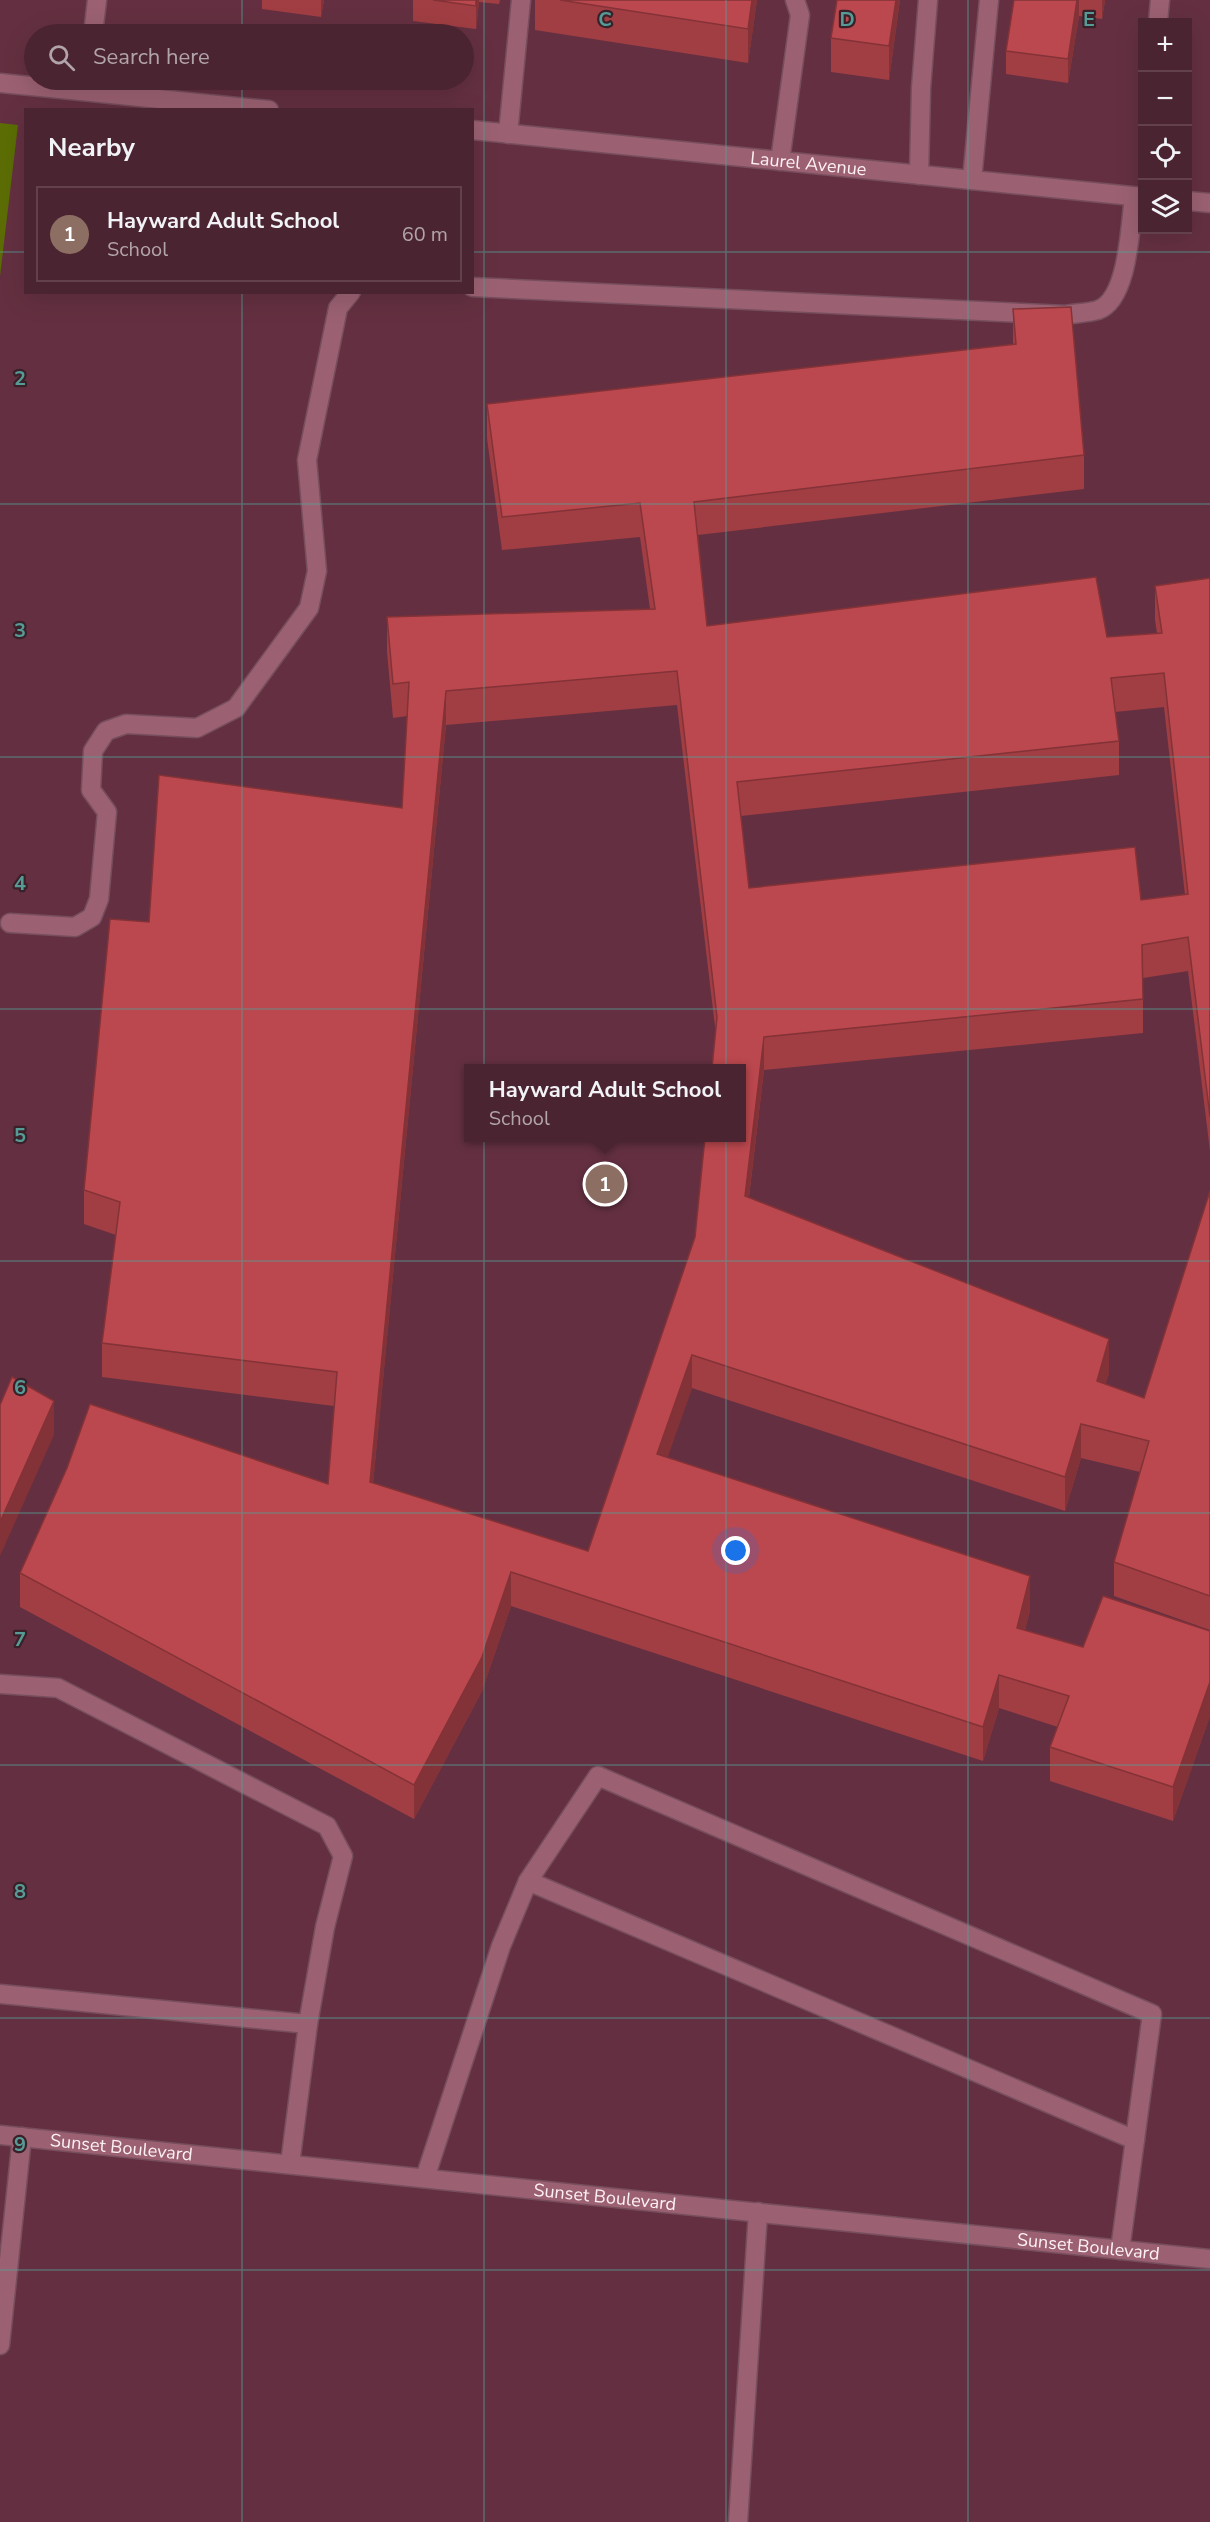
<!DOCTYPE html>
<html lang="en">
<head>
<meta charset="utf-8">
<style>
  body { margin:0; font-family:"Nunito Sans",sans-serif; background:#55303d; color:#f1f3f6 }
  .controls { position:absolute; right:18px; top:18px; display:grid; overflow:hidden; border-radius:0px; box-shadow:0 6px 24px #0002 }
  .controls button { width:54px; height:54px; display:grid; place-items:center; padding:0; border:0; border-bottom:2px solid #62414d; background:#4b2431; color:#f1f3f6; font:30px sans-serif }
  .you { position:absolute; left:736px; top:1551px; width:21px; height:21px; margin:-15px; border:4px solid #fff; border-radius:50%; background:#1a73e8; box-shadow:0 0 0 9px #1a73e833 }
  .badge { display:grid; place-items:center; width:39px; height:39px; border-radius:50%; background:#5cceba; color:#fff; font-size:20px; font-weight:700 }
  .pin { position:absolute; translate:-50% -50%; border:3px solid #fff; box-shadow:0 2px 6px #0006 }
  .popup { position:absolute; left:464px; top:1064px; width:282px; height:78px; box-sizing:border-box; display:grid; place-content:center; border-radius:0px; background:#4b2431; filter:drop-shadow(0 2px 4px #0005); font-size:20px; white-space:nowrap; color:#b2a4ab }
  .popup b { font-size:22px; color:#f1f3f6 }
  .popup::after { content:''; position:absolute; left:50%; top:100%; margin-left:-12px; border:12px solid transparent; border-top-color:#4b2431 }
  .list { margin:0; padding:0; list-style:none }
  h2 { display:flex; justify-content:space-between; align-items:center; height:78px; margin:0; padding:0 24px; font-size:26px }
  h2 small { font-size:20px; font-weight:400; color:#b2a4ab }
  .list li { display:grid; grid-template-columns:39px 1fr auto; gap:18px; align-items:center; box-sizing:border-box; height:96px; margin:0 12px 12px; padding:0 12px; border:2px solid #62414d; border-radius:0px }
  .list b { display:block; font-size:22px; white-space:nowrap }
  .list p { margin:0; font-size:20px; white-space:nowrap; color:#b2a4ab }
  .list em { font-size:20px; font-style:normal; color:#b2a4ab }
  .icon { flex:none; width:33px; height:33px; fill:none; stroke:currentColor; stroke-width:2; stroke-linecap:round; stroke-linejoin:round }
  .map { position:relative; flex:none; width:1210px; height:2522px; overflow:hidden }
  .search { position:absolute; background:#4b2431; box-shadow:0 6px 24px #0002; left:24px; top:24px; width:450px; height:66px; display:flex; align-items:center; gap:15px; box-sizing:border-box; padding:0 21px; border-radius:33px; color:#b2a4ab; font-size:22px }
  .panel { position:absolute; background:#4b2431; box-shadow:0 6px 24px #0002; left:24px; top:108px; width:450px; height:186px; border-radius:0px }
  .map>svg:first-child { display:block }
  .green { fill:#5b6d04 }
  .lines { fill:none; stroke-linecap:round; stroke-linejoin:round }
  .minor-casing { stroke:#774e5d; stroke-width:21 }
  .minor { stroke:#9b6172; stroke-width:18 }
  .wall { fill:#a13e43; fill-rule:evenodd }
  .shaded-wall { fill:#833237 }
  .building { fill:#bb484e; stroke:#833237; stroke-width:1.5; fill-rule:evenodd }
  .grid { fill:none; stroke:#579b96; stroke-width:1.5; stroke-opacity:0.55 }
  .labels { text-anchor:middle; dominant-baseline:central; stroke-width:4.5; stroke-linejoin:round; paint-order:stroke }
  .street-label { font-size:18px; fill:#fef0f4; stroke:#3a2129 }
  .grid-label { font-size:20px; text-anchor:middle; font-weight:bold; fill:#579b96; stroke:#3a2129; stroke-width:4.5; stroke-linejoin:round; paint-order:stroke }
</style>
</head>
<body>
<div class="map">
<svg width="1210" height="2522" viewBox="0 0 1210 2522">
  <rect width="100%" height="100%" fill="#643041"/>
  <path class="green" d="M0,123L18,125L0,276Z"/>
  <g class="lines">
    <g class="minor-casing">
      <g id="minor">
        <path d="M1158,22L1160,0"/>
        <path d="M93,34L97,0"/>
        <path d="M0,83L269,110"/>
        <path id="s1" d="M472,130L1142,197"/>
        <path d="M508,134L521,0"/>
        <path d="M780,161L800,15L795,0"/>
        <path d="M919,175L921,88L928,0"/>
        <path d="M972,180L989,0"/>
        <path d="M1188,201L1210,203"/>
        <path d="M472,287L1065,315C1076,313 1088,313 1098,310C1129,299 1130,224 1134,197"/>
        <path d="M10,923L75,927L92,917L99,899L107,812L91,790L93,751L106,731L126,724L197,728L236,708L309,608L317,571L307,460L338,308L351,292"/>
        <path d="M0,1684L58,1688L327,1826L343,1856L325,1927L308,2024L290,2164"/>
        <path d="M528,1881L1135,2140"/>
        <path d="M0,1994L308,2024"/>
        <path id="s2" d="M0,2135L1210,2259"/>
        <path d="M425,2178L501,1946L528,1881L598,1776L1152,2014L1120,2250"/>
        <path d="M0,2345L22,2137"/>
        <path d="M738,2522L758,2212"/>
      </g>
    </g>
    <use href="#minor" class="minor"/>
  </g>
  <path class="wall" d="M262,0H324L321,17L262,9Z
    M413,0H500L499,4L479,2L476,29L413,21Z
    M535,0H757L748,63L535,30Z
    M837,0H900L889,80L831,72V38Z
    M1014,0H1105L1102,19L1079,16L1068,83L1006,74V51Z
    M1013,309L1084,455V489L698,535L707,626L1107,637L1157,633L1155,620V586L1210,578V1151L1188,971L1143,978V1033L764,1070L749,1197L1109,1373L1105,1384L1144,1398L1210,1191V1630L1114,1596V1562L1140,1472L1081,1458L1065,1511L692,1388L667,1457L1030,1610L1025,1630L1083,1647L1210,1631V1716L1173,1821L1050,1781V1747L1058,1727L999,1708L983,1761L511,1606L482,1691L414,1819L20,1607V1573L328,1484L334,1406L102,1377V1343L116,1235L84,1224V1190L149,922L402,808L407,716L393,718L387,651V617L650,609L640,537L502,550L487,438V404L1013,345ZM677,705L716,1035L695,1237L588,1551L373,1483L446,725ZM1164,707L1185,895L1141,900L749,888L741,816L1119,775V741L1115,712Z"/>
  <path class="shaded-wall" d="M321,0H324L321,17Z
    M476,0H479V2L476,29Z
    M752,0H757L748,63V29Z
    M896,0H900L889,80V46Z
    M1077,0H1079V16L1068,83V59Z
    M1102,0H1105L1102,19Z
    M446,691V725L370,1516V1482Z
    M764,1037V1070L745,1229V1196Z
    M1109,1339V1373L1097,1415V1381Z
    M692,1355V1388L657,1488V1454Z
    M54,1401V1435L0,1556V1522Z
    M1081,1424V1458L1065,1511V1477Z
    M511,1572V1606L482,1691L414,1819V1785Z
    M1030,1576V1610L1017,1662V1628Z
    M999,1675V1708L983,1761V1727Z
    M1210,1682V1716L1173,1821V1787Z"/>
  <path class="building" d="M433,0H476V6Z
    M560,0H752L748,29Z
    M837,0H896L889,46L831,38Z
    M1014,0H1077L1068,59L1006,51Z
    M1071,307L1084,455L694,502L707,626L1096,577L1107,637L1162,633L1155,586L1210,578V1117L1188,937L1142,945L1143,999L764,1037L745,1196L1109,1339L1097,1381L1144,1398L1210,1191V1596L1114,1562L1149,1441L1081,1424L1065,1477L692,1355L657,1454L1030,1576L1017,1628L1083,1647L1103,1596L1210,1631V1682L1173,1787L1050,1747L1069,1696L999,1675L983,1727L511,1572L482,1657L414,1785L20,1573L67,1468L90,1404L328,1484L337,1372L102,1343L120,1202L84,1190L110,919L149,922L159,775L402,808L409,682L393,684L387,617L655,609L640,503L502,517L487,404L1016,344L1013,309ZM677,671L717,1017L712,1068H741V1137H705L695,1237L588,1551L370,1482L446,691ZM1164,673L1188,894L1141,900L1135,847L749,888L737,782L1119,741L1111,678Z
    M12,1377L54,1401L0,1522V1405Z"/>
  <path class="grid" d="M242,0V34M484,0V2522M726,0V2522M968,0V2522M242,80V110M0,252H26M472,252H1210M242,292V2522M0,504H1210M0,757H1210M0,1009H1210M0,1261H1210M0,1513H1210M0,1765H1210M0,2018H1210M0,2270H1210"/>
  <g class="labels">
    <g class="street-label">
      <text stroke="none"><textPath href="#s1" startOffset="338">Laurel Avenue</textPath></text>
      <text stroke="none"><textPath href="#s2" startOffset="122">Sunset Boulevard</textPath></text>
      <text stroke="none"><textPath href="#s2" startOffset="608">Sunset Boulevard</textPath></text>
      <text stroke="none"><textPath href="#s2" startOffset="1094">Sunset Boulevard</textPath></text>
    </g>
  </g>
  <g class="grid-label">
    <text x="605" y="26">C</text>
    <text x="847" y="26">D</text>
    <text x="1089" y="26">E</text>
    <text x="20" y="385">2</text>
    <text x="20" y="637">3</text>
    <text x="20" y="890">4</text>
    <text x="20" y="1142">5</text>
    <text x="20" y="1394">6</text>
    <text x="20" y="1646">7</text>
    <text x="20" y="1898">8</text>
    <text x="20" y="2151">9</text>
  </g>
</svg>
<div class="controls">
<button>+</button>
<button>−</button>
<button><svg class="icon" aria-label="locate" viewBox="0 0 24 24"><circle cx="12" cy="12" r="6"/><path d="M12 2v4M12 18v4M2 12h4M18 12h4"/></svg></button>
<button><svg class="icon" aria-label="layers" viewBox="0 0 24 24"><path d="M12 4l9 5-9 5-9-5zM3 14l9 5 9-5"/></svg></button>
</div>
<div class="you"></div>
<div class="pin badge" style="left:605px;top:1184px;background:#8d6e63">1</div>
<div class="popup"><b>Hayward Adult School</b>School</div>
<div class="search"><svg class="icon" aria-label="search" viewBox="0 0 24 24"><circle cx="10" cy="10" r="6"/><path d="M15 15l6 6"/></svg>Search here</div>
<section class="panel">
<h2>Nearby<small></small></h2>
<ul class="list">
<li><span class="badge" style="background:#8d6e63">1</span><div><b>Hayward Adult School</b><p>School</p></div><em>60 m</em></li>
</ul>
</section>
</div>
</body>
</html>
